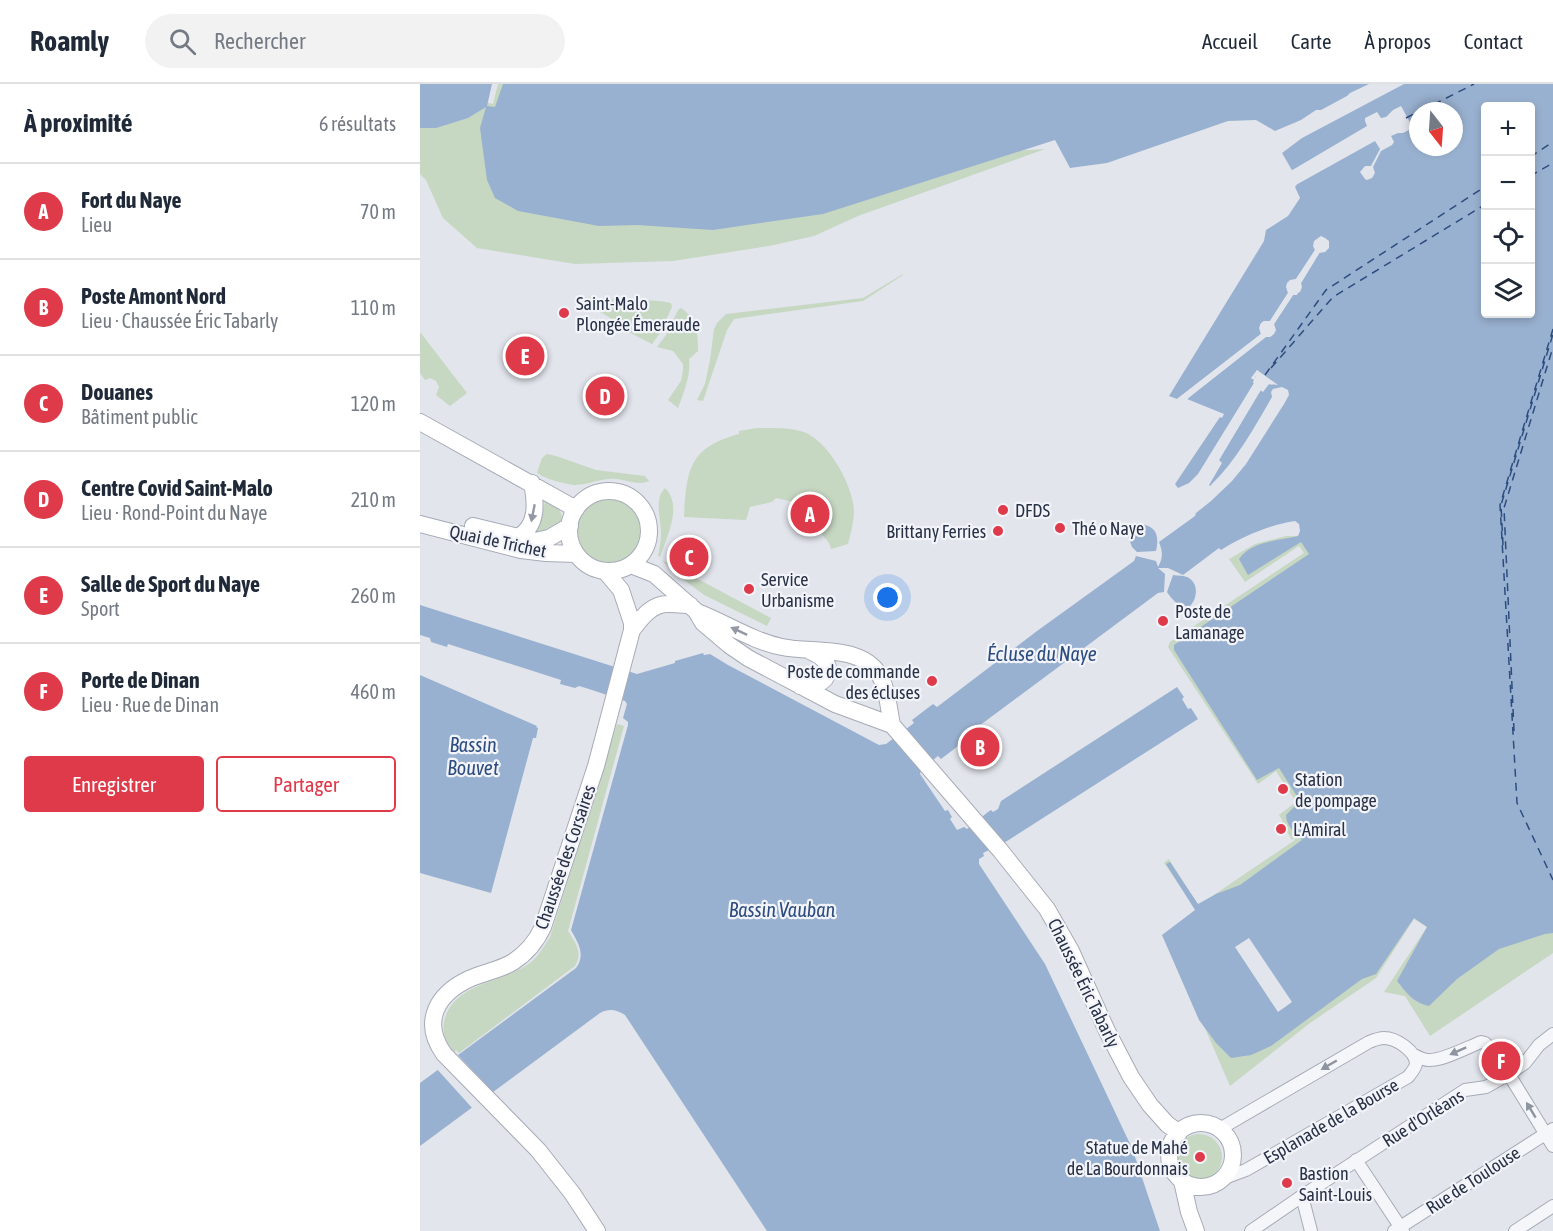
<!DOCTYPE html>
<html lang="fr">
<head>
<meta charset="utf-8">
<style>
  body { margin:0; font-family:"Asap Condensed",sans-serif; background:#f2f2f3; color:#1f2937 }
  .controls { position:absolute; right:18px; top:18px; display:grid; overflow:hidden; border-radius:6px; box-shadow:0 3px 9px #0003 }
  .controls button { width:54px; height:54px; display:grid; place-items:center; padding:0; border:0; border-bottom:2px solid #e0e1e3; background:#fff; color:#1f2937; font:30px sans-serif }
  .compass { position:absolute; left:989px; top:18px; width:54px; height:54px; border-radius:50%; background:#fff; box-shadow:0 3px 9px #0003; rotate:163deg }
  .you { position:absolute; left:468px; top:514px; width:21px; height:21px; margin:-15px; border:4px solid #fff; border-radius:50%; background:#1a73e8; box-shadow:0 0 0 9px #1a73e833 }
  .badge { display:grid; place-items:center; width:39px; height:39px; border-radius:50%; background:#de3a4a; color:#fff; font-size:20px; font-weight:700 }
  .pin { position:absolute; translate:-50% -50%; border:3px solid #fff; box-shadow:0 2px 6px #0006 }
  .list { margin:0; padding:0; list-style:none }
  h2 { display:flex; justify-content:space-between; align-items:center; height:78px; margin:0; padding:0 24px; font-size:26px }
  h2 small { font-size:20px; font-weight:400; color:#747a83 }
  .list li { display:grid; grid-template-columns:39px 1fr auto; gap:18px; align-items:center; box-sizing:border-box; height:96px; padding:0 24px; border-top:2px solid #e0e1e3 }
  .list b { display:block; font-size:22px; white-space:nowrap }
  .list p { margin:0; font-size:20px; white-space:nowrap; color:#747a83 }
  .list em { font-size:20px; font-style:normal; color:#747a83 }
  .actions { display:flex; gap:12px; padding:18px 24px }
  .actions a { flex:1; padding:14px 0; border:2px solid #de3a4a; border-radius:6px; text-align:center; font-size:21px; color:#de3a4a }
  .actions .main { background:#de3a4a; color:#fff }
  .icon { flex:none; width:33px; height:33px; fill:none; stroke:currentColor; stroke-width:2; stroke-linecap:round; stroke-linejoin:round }
  .map { position:relative; flex:none; width:1133px; height:1147px; overflow:hidden }
  header { display:flex; align-items:center; gap:36px; box-sizing:border-box; height:84px; padding:0 30px; background:#fff; border-bottom:2px solid #e0e1e3 }
  header strong { font-size:28px }
  nav { display:flex; gap:33px; margin-inline-start:auto; font-size:21px }
  .search { width:420px; height:54px; background:#f2f2f3; display:flex; align-items:center; gap:15px; box-sizing:border-box; padding:0 21px; border-radius:33px; color:#747a83; font-size:22px }
  main { display:flex }
  aside { flex:1; background:#fff }
  .map>svg:first-child { display:block }
  .green { fill:#c6d7c2 }
  .water { fill:#99b1d0; fill-rule:evenodd }
  .pier { fill:#e2e5ec }
  .lines { fill:none; stroke-linecap:round; stroke-linejoin:round }
  .ferry { stroke:#2d4d7f; stroke-width:1.5; stroke-dasharray:8 6; stroke-linecap:butt }
  .street-casing { stroke:#a6abb7; stroke-width:14 }
  .secondary-casing { stroke:#a6abb7; stroke-width:18 }
  .street { stroke:#f5f6f9; stroke-width:12 }
  .secondary { stroke:#fff; stroke-width:16 }
  .oneway { fill:#9498a2 }
  .oneway2 { fill:#8e94a0 }
  .poi-dot { fill:#de3a4a; stroke:#f2f4f9; stroke-width:2 }
  .labels { text-anchor:middle; dominant-baseline:central; stroke-width:4.5; stroke-linejoin:round; paint-order:stroke }
  .poi-label { font-size:18px; fill:#283146; stroke:#f2f4f9; text-anchor:start }
  .street-label { font-size:18px; fill:#283146; stroke:#f2f4f9 }
  .water-label { font-size:20px; font-style:italic; fill:#2d4d7f; stroke:#f2f4f9 }
</style>
</head>
<body>
<header>
<strong>Roamly</strong>
<div class="search"><svg class="icon" aria-label="search" viewBox="0 0 24 24"><circle cx="10" cy="10" r="6"/><path d="M15 15l6 6"/></svg>Rechercher</div>
<nav><a>Accueil</a><a>Carte</a><a>À propos</a><a>Contact</a></nav>
</header>
<main>
<aside>
<h2>À proximité<small>6 résultats</small></h2>
<ul class="list">
<li><span class="badge">A</span><div><b>Fort du Naye</b><p>Lieu</p></div><em>70 m</em></li>
<li><span class="badge">B</span><div><b>Poste Amont Nord</b><p>Lieu · Chaussée Éric Tabarly</p></div><em>110 m</em></li>
<li><span class="badge">C</span><div><b>Douanes</b><p>Bâtiment public</p></div><em>120 m</em></li>
<li><span class="badge">D</span><div><b>Centre Covid Saint-Malo</b><p>Lieu · Rond-Point du Naye</p></div><em>210 m</em></li>
<li><span class="badge">E</span><div><b>Salle de Sport du Naye</b><p>Sport</p></div><em>260 m</em></li>
<li><span class="badge">F</span><div><b>Porte de Dinan</b><p>Lieu · Rue de Dinan</p></div><em>460 m</em></li>
</ul>
<div class="actions"><a class="main">Enregistrer</a><a>Partager</a></div>
</aside>
<div class="map">
<svg width="1133" height="1147" viewBox="0 0 1133 1147">
  <rect width="100%" height="100%" fill="#e2e5ec"/>
  <path class="green" d="M0,0L73,20L78,0H417L573,68L625,65L438,132L394,152L349,162L253,177L155,180L57,164L23,134L6,96L0,90Z
    M483,190V191L443,217L314,235L307,246L283,317L277,316L285,300L290,276L294,245L297,239L306,230L443,214Z
    M156,213L240,217L251,219L252,223L240,249L232,260L195,241L189,233L173,224L154,218Z
    M261,224C277,235 278,249 278,267L269,275C271,291 264,308 258,324L248,316L261,297L263,286V280L253,267L237,263L246,251L258,226Z
    M0,248L47,309L30,322L16,311L19,303L16,297L10,294L5,296L0,289Z
    M337,344C353,344 369,343 384,348C407,357 429,395 433,419C436,432 431,447 428,460L411,465C410,458 405,454 400,448C394,441 392,433 390,424L377,414L373,418L356,414L352,418L330,423L326,436L264,433C267,386 268,364 319,350V347Z
    M127,370L136,372L176,386L225,392L229,397C219,402 207,396 196,395C180,393 164,404 148,400C138,398 126,395 117,389L122,374Z
    M245,404C263,422 247,452 240,473L238,472C239,465 241,459 241,452C242,437 233,416 245,404Z
    M126,413C154,432 141,448 112,449L121,434Z
    M155 448a33 33 0 1 1 66 0a33 33 0 1 1-66 0Z
    M890,444L996,827L1133,805V869L1010,952L985,912L964,908L1007,843L994,835L956,894L890,939L810,1002L745,852L776,827L770,817L744,779L749,775L778,821L782,819L875,756L874,754L872,756L861,738L863,737L859,731L876,718L856,687L838,700L748,563L750,558L884,469L879,462L825,498L809,475L835,460L866,452H877Z
    M242,476L351,534L347,542L284,511L251,486Z
    M197,640L204,642L148,847C156,859 163,869 155,882L39,969L36,966L34,968C26,958 22,951 24,938C32,899 82,899 110,879C119,872 124,862 130,853Z
    M756 1073a23 23 0 1 1 46 0a23 23 0 1 1-46 0Z"/>
  <path class="water" d="M0,0H72L67,22L75,23L83,0H949L930,9L927,12L901,26H896L881,36L855,47L836,36L808,37L687,79L650,84L635,56L403,130L293,146L217,141L179,142L98,127L75,114L67,96L60,44L66,23L48,34L16,44H0Z
    M984,0H1133V849L1125,850L1079,865L1037,895L1009,922C992,918 987,909 977,897L1007,843L994,834L956,890L942,895L851,962L831,971L811,974L796,959L779,936L742,851L775,826L746,780L750,778L778,820L796,810L820,801L882,756C875,749 866,742 866,731L880,717L859,684L837,696L754,566V561L889,470L881,458L828,491L819,475C832,457 857,457 878,452L880,447L879,440L875,437C849,441 824,452 801,466L799,464L763,491L748,484H738L745,490L744,508L738,509L540,656L542,659L521,675L518,672L501,686L500,690L525,727L528,726L532,733L530,735L537,746L544,743L547,745L568,728L571,726L573,728L578,725L581,717L757,603L764,613L762,615L768,625L771,624L778,635L587,757L563,769L564,772L559,775V780L625,880L712,1064L740,1147H347L205,931C196,926 190,924 180,929L0,1062V999L156,884C166,870 158,859 151,846L208,641V638L203,634L207,620L205,617L169,605L159,602L155,604L140,600L141,596L28,560L27,563L11,558L10,554L0,551V521L217,590L255,579V577L283,569L284,571L290,570L308,581L459,661L466,660L494,639L492,636L513,620L517,623L617,547L714,477L716,472L736,477L738,483C743,474 743,468 739,458L775,432L776,429L791,417L812,397L826,380L864,320L869,311L868,306L862,303L853,305L851,308L852,313C834,344 816,377 790,402L789,401L802,379L799,376L841,306L849,300L853,301L837,286L834,299L778,390L769,399L758,404L755,400L800,333L802,334L804,330L767,315L846,253L852,252L854,240L873,211H877L881,199L900,168H905L909,159L905,154L894,158L895,166L876,195L867,199L868,209L850,237H844L840,241L841,250L757,315L749,312L844,157L846,146L868,132L880,114L875,103L879,97V92L873,88L862,69L882,54ZM1066,22H1110V230H1066ZM998,27H1034V63H998Z
    M716,439C735,441 740,449 736,467L717,468L712,463L707,449L706,448V444Z
    M753,491C758,492 764,491 769,494C780,501 777,519 766,525C758,521 752,516 747,508Z
    M0,591L117,642L116,643L118,644L116,654H113L71,809L0,789Z"/>
  <path class="pier" d="M981,22L993,44L983,49H978L971,52L974,58L972,61L961,67L953,83L955,89L952,94L947,96L945,95L940,88L945,82H951L960,65L955,57L874,102L873,100L876,93L871,91L869,88L947,42L945,37V34L957,28L961,34L966,33L973,26Z
    M901,152L905,154L909,157V164L905,168L899,169L881,199L882,203L880,208L873,211L854,240L856,246L854,250L850,253H845L767,315H764L779,302L762,315H757L841,250L839,244L841,239L844,237H850L868,209L866,203L867,199L870,196L876,195L895,166L893,162L894,157Z
    M837,286L858,301L849,300L843,308L840,306L799,376L797,375L838,305L842,304L848,297L838,290L835,293L837,296V301L793,372L791,371L834,300L833,298L834,296L831,294Z
    M829,854L872,918L858,928L815,863Z
    M36,969L75,1010L54,1026L16,984Z"/>
  <g class="lines">
    <path class="ferry" d="M1001,27L1054,0
      M986,34L998,28
      M1110,73L1133,58
      M1110,92L1133,79
      M1133,245L1080,421L1097,719L1133,796
      M851,284L913,213L1066,120
      M845,291L906,206L1066,102
      M1083,461L1081,421L1133,250
      M1094,647L1084,424L1133,263"/>
    <g class="street-casing">
      <path id="street" d="M994,971C998,973 1004,976 1008,976C1022,977 1048,963 1061,958L1065,959L1077,971
        M1085,984L1133,1062
        M797,1044L805,1042L810,1039L949,958C954,956 959,954 964,954C976,954 996,967 996,980C995,985 991,989 988,993L826,1086L802,1095
        M936,1076L983,1147
        M882,1112L891,1147
        M831,1147L882,1112L1045,1006L1066,1003L1089,990L1105,979L1119,961L1133,950
        M974,1147L1133,1045
        M1095,1147L1133,1122"/>
    </g>
    <g class="secondary-casing">
      <path id="secondary" d="M0,338L156,425
        M149 447a40 40 0 1 1 80 0a40 40 0 1 1-80 0Z
        M0,440L101,466L126,469L156,470
        M53,442L115,457L129,454L150,442
        M98,453C118,442 116,419 112,399
        M211,481L234,490L276,527L283,539L309,561L328,574L415,620L472,641L580,766L627,825L651,867L687,947L711,993L730,1021L747,1040L759,1049
        M277,528C306,539 332,557 362,563C394,570 446,559 462,596C468,610 469,626 472,641
        M212,546C222,533 232,519 250,520C257,520 263,521 270,521
        M380,602C386,601 393,602 399,599C409,595 411,582 403,575C399,571 394,569 390,567
        M749 1071a32 32 0 1 1 64 0a32 32 0 1 1-64 0Z
        M762,1097L769,1128L776,1147
        M177,1147L152,1109L118,1066L24,970C1,938 17,910 49,895C64,888 80,886 93,878C107,869 116,858 123,843L176,682L212,546V539L201,506L185,487"/>
    </g>
    <use href="#street" class="street"/>
    <use href="#secondary" class="secondary"/>
  </g>
  <defs><path id="oneway-solid" d="M-6-.8H1V-3.2L6.5 0L1 3.2V.8H-6Z" transform="scale(1.5)"/></defs>
  <g class="oneway">
    <use href="#oneway-solid" transform="translate(113 429) rotate(101)"/>
    <use href="#oneway-solid" transform="translate(319 547) rotate(-155)"/>
  </g>
  <g class="oneway2">
    <use href="#oneway-solid" transform="translate(1038 967) rotate(156)"/>
    <use href="#oneway-solid" transform="translate(909 981) rotate(150)"/>
    <use href="#oneway-solid" transform="translate(1111 1026) rotate(-121)"/>
  </g>
  <g class="poi-dot">
    <circle cx="144" cy="229" r="6"/>
    <circle cx="583" cy="426" r="6"/>
    <circle cx="640" cy="444" r="6"/>
    <circle cx="578" cy="447" r="6"/>
    <circle cx="329" cy="505" r="6"/>
    <circle cx="743" cy="537" r="6"/>
    <circle cx="512" cy="597" r="6"/>
    <circle cx="863" cy="705" r="6"/>
    <circle cx="861" cy="745" r="6"/>
    <circle cx="780" cy="1073" r="6"/>
    <circle cx="867" cy="1099" r="6"/>
  </g>
  <g class="labels">
    <g class="poi-label">
      <text x="156" y="219">Saint-Malo<tspan x="156" dy="21">Plongée Émeraude</tspan></text>
      <text x="595" y="426">DFDS</text>
      <text x="652" y="444">Thé o Naye</text>
      <text x="566" y="447" text-anchor="end">Brittany Ferries</text>
      <text x="341" y="495">Service<tspan x="341" dy="21">Urbanisme</tspan></text>
      <text x="755" y="527">Poste de<tspan x="755" dy="21">Lamanage</tspan></text>
      <text x="500" y="587" text-anchor="end">Poste de commande<tspan x="500" dy="21">des écluses</tspan></text>
      <text x="875" y="695">Station<tspan x="875" dy="21">de pompage</tspan></text>
      <text x="873" y="745">L'Amiral</text>
      <text x="768" y="1063" text-anchor="end">Statue de Mahé<tspan x="768" dy="21">de La Bourdonnais</tspan></text>
      <text x="879" y="1089">Bastion<tspan x="879" dy="21">Saint-Louis</tspan></text>
    </g>
    <g class="street-label">
      <text transform="translate(78 457) rotate(12)">Quai de Trichet</text>
      <text transform="translate(145 773) rotate(-71)">Chaussée des Corsaires</text>
      <text transform="translate(664 899) rotate(64)">Chaussée Éric Tabarly</text>
      <text transform="translate(1003 1034) rotate(-32)">Rue d'Orléans</text>
      <text transform="translate(911 1037) rotate(-30)">Esplanade de la Bourse</text>
      <text transform="translate(1053 1096) rotate(-33)">Rue de Toulouse</text>
    </g>
    <g class="water-label">
      <text x="622" y="569">Écluse du Naye</text>
      <text x="53" y="660">Bassin<tspan x="53" dy="23">Bouvet</tspan></text>
      <text x="362" y="825">Bassin Vauban</text>
    </g>
  </g>
</svg>
<div class="controls">
<button>+</button>
<button>−</button>
<button><svg class="icon" aria-label="locate" viewBox="0 0 24 24"><circle cx="12" cy="12" r="6"/><path d="M12 2v4M12 18v4M2 12h4M18 12h4"/></svg></button>
<button><svg class="icon" aria-label="layers" viewBox="0 0 24 24"><path d="M12 4l9 5-9 5-9-5zM3 14l9 5 9-5"/></svg></button>
</div>
<svg class="compass" viewBox="-18 -18 36 36"><path d="M0-13l5 13h-10z" fill="#e53935"/><path d="M0 13l5-13h-10z" fill="#747a83"/></svg>
<div class="you"></div>
<div class="pin badge" style="left:390px;top:430px">A</div>
<div class="pin badge" style="left:560px;top:663px">B</div>
<div class="pin badge" style="left:269px;top:473px">C</div>
<div class="pin badge" style="left:185px;top:312px">D</div>
<div class="pin badge" style="left:105px;top:272px">E</div>
<div class="pin badge" style="left:1081px;top:977px">F</div>
</div>
</main>
</body>
</html>
